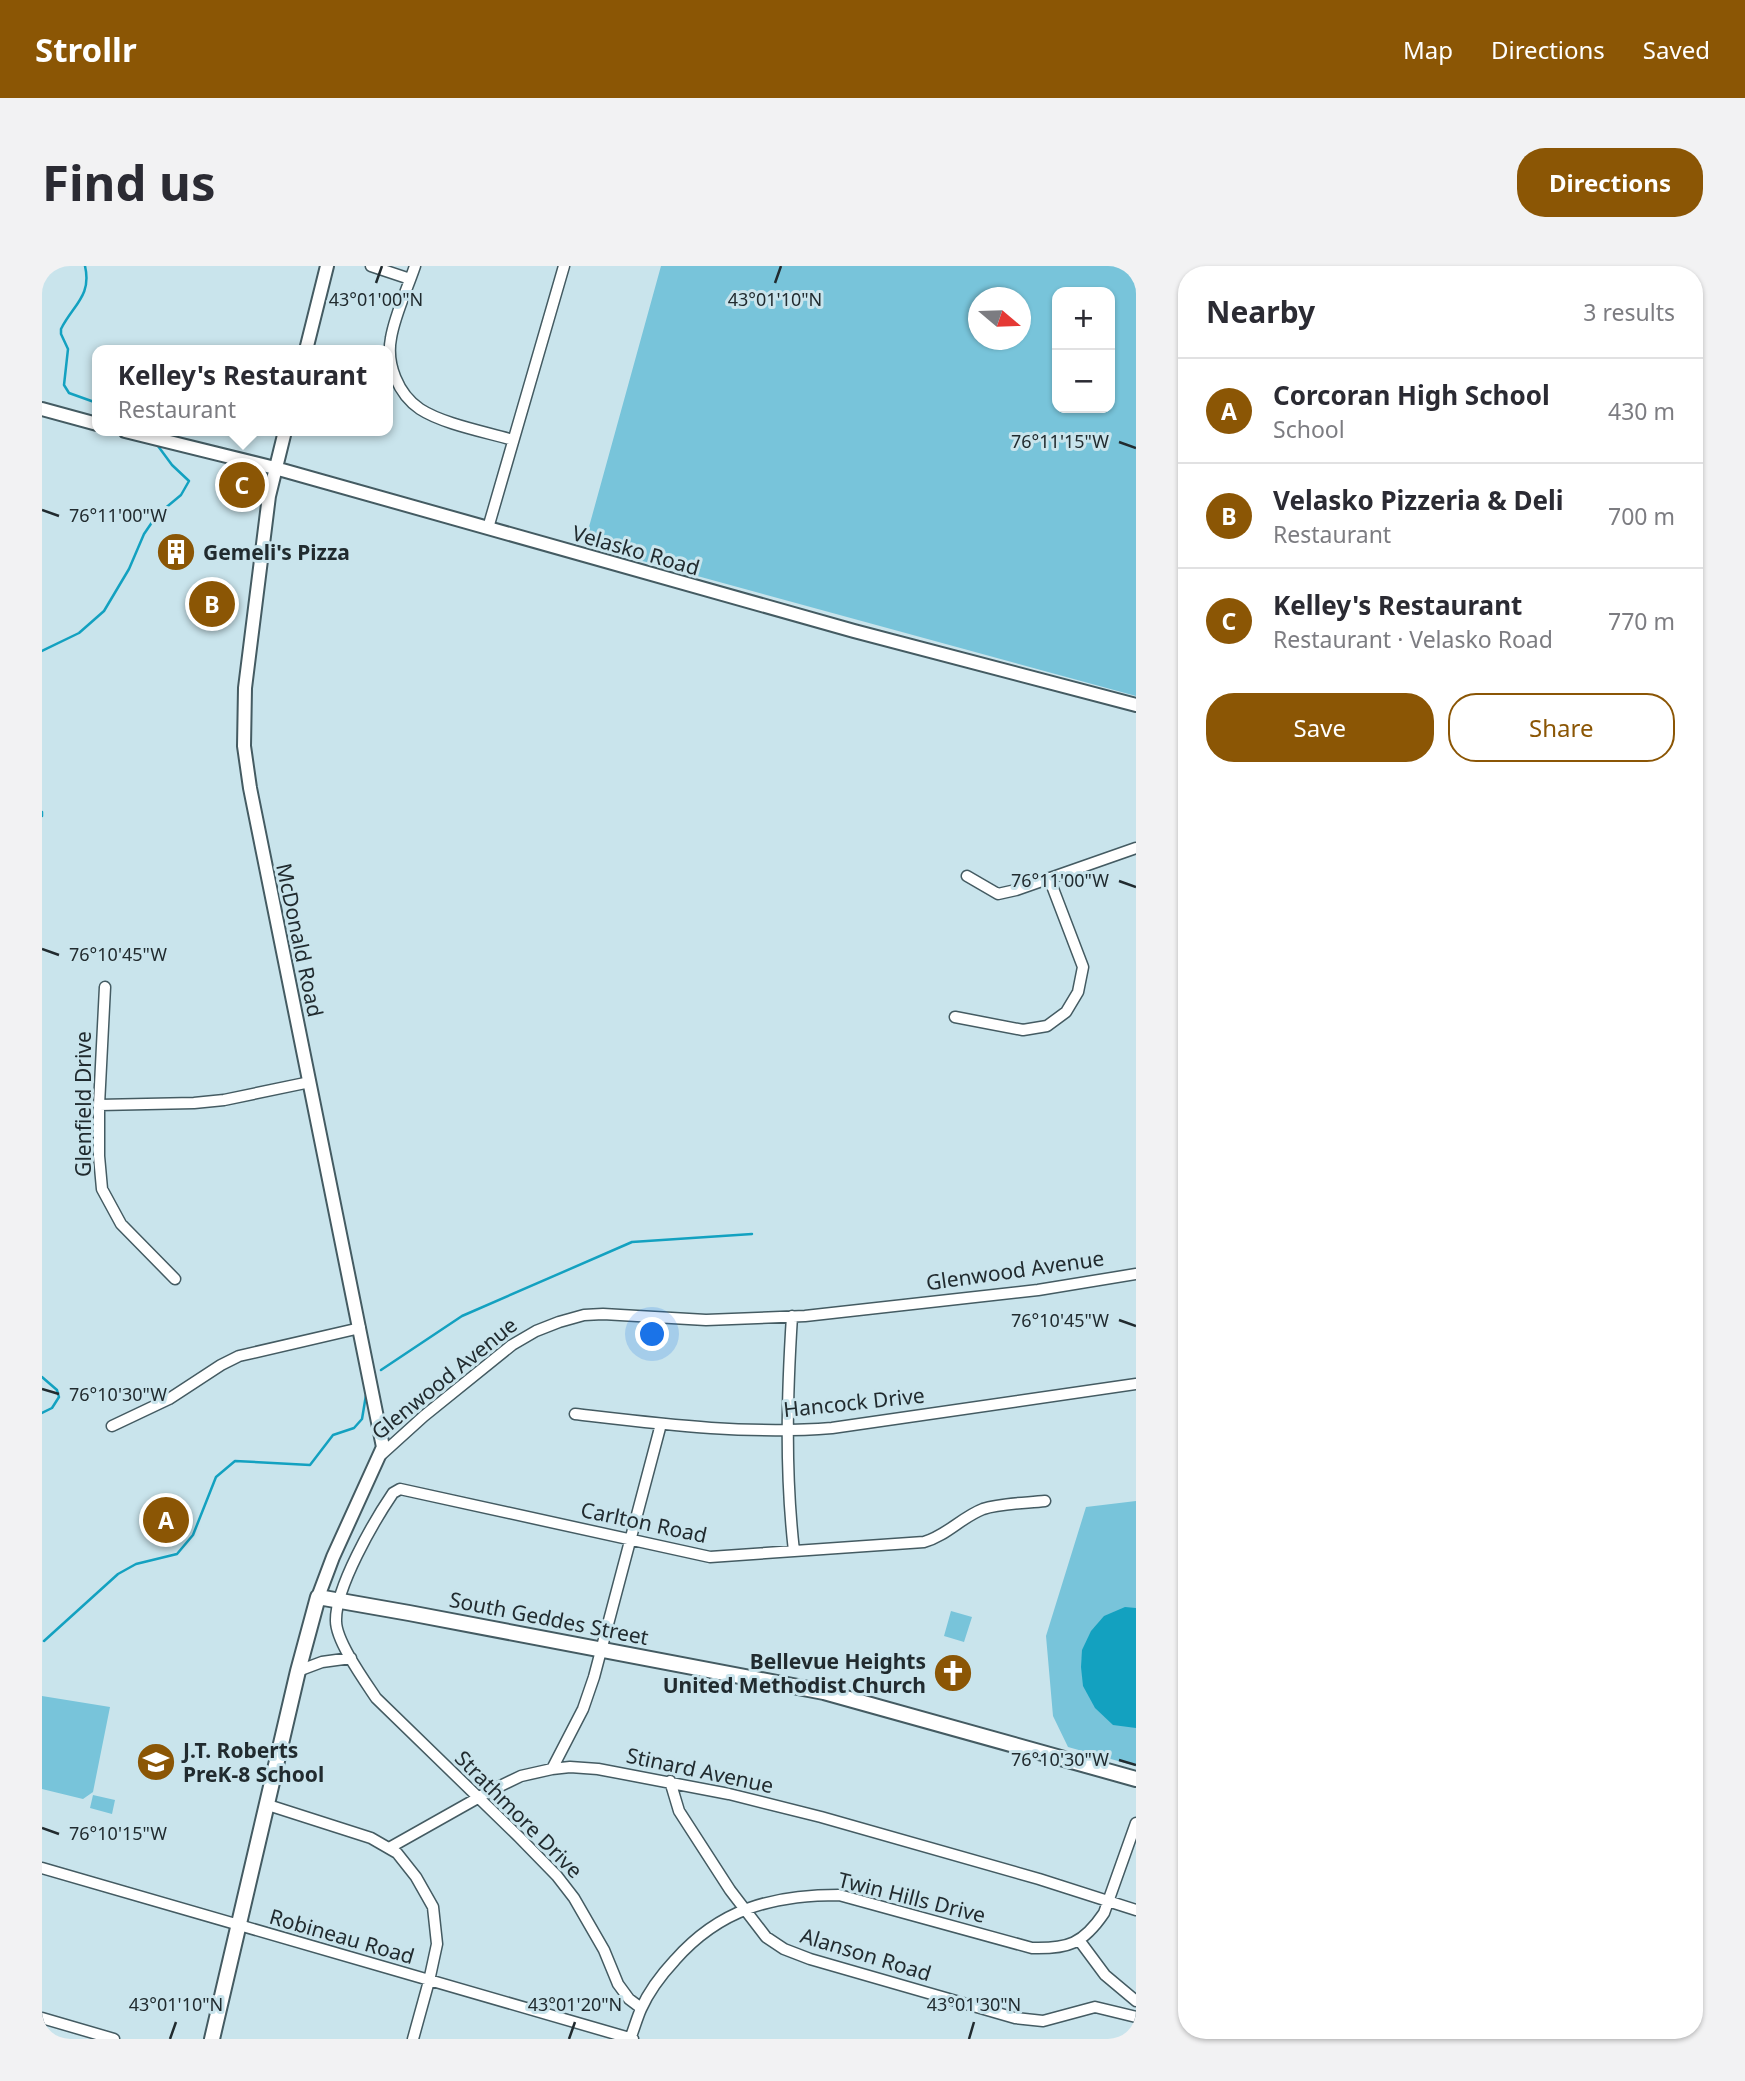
<!DOCTYPE html>
<html lang="en">
<head>
<meta charset="utf-8">
<style>
  body { margin:0; font-family:"Noto Sans",sans-serif; background:#f2f2f3; color:#2b2b33 }
  .controls { position:absolute; right:21px; top:21px; display:grid; overflow:hidden; border-radius:14px; box-shadow:0 2px 5px #0004 }
  .controls button { width:63px; height:63px; display:grid; place-items:center; padding:0; border:0; border-bottom:2px solid #e1e1e2; background:#fff; color:#2b2b33; font:35px sans-serif }
  .compass { position:absolute; left:926px; top:21px; width:63px; height:63px; border-radius:50%; background:#fff; box-shadow:0 2px 5px #0004; rotate:109deg }
  .you { position:absolute; left:611px; top:1069px; width:24px; height:24px; margin:-18px; border:5px solid #fff; border-radius:50%; background:#1a73e8; box-shadow:0 0 0 10px #1a73e833 }
  .badge { display:grid; place-items:center; width:46px; height:46px; border-radius:50%; background:#8b5605; color:#fff; font-size:23px; font-weight:700 }
  .pin { position:absolute; translate:-50% -50%; border:4px solid #fff; box-shadow:0 2px 7px #0006 }
  .popup { position:absolute; left:50px; top:79px; width:301px; height:91px; box-sizing:border-box; display:grid; place-content:center; border-radius:14px; background:#fff; filter:drop-shadow(0 2px 5px #0005); font-size:23px; white-space:nowrap; color:#7c7c81 }
  .popup b { font-size:26px; color:#2b2b33 }
  .popup::after { content:''; position:absolute; left:50%; top:100%; margin-left:-14px; border:14px solid transparent; border-top-color:#fff }
  .list { margin:0; padding:0; list-style:none }
  h2 { display:flex; justify-content:space-between; align-items:center; height:91px; margin:0; padding:0 28px; font-size:30px }
  h2 small { font-size:23px; font-weight:400; color:#7c7c81 }
  .list li { display:grid; grid-template-columns:46px 1fr auto; gap:21px; align-items:center; box-sizing:border-box; height:105px; padding:0 28px; border-top:2px solid #e1e1e2 }
  .list b { display:block; font-size:26px; white-space:nowrap }
  .list p { margin:0; font-size:23px; white-space:nowrap; color:#7c7c81 }
  .list em { font-size:23px; font-style:normal; color:#7c7c81 }
  .actions { display:flex; gap:14px; padding:21px 28px }
  .actions a { flex:1; padding:16px 0; border:2px solid #8b5605; border-radius:28px; text-align:center; font-size:24px; color:#8b5605 }
  .actions .main { background:#8b5605; color:#fff }
  .map { position:relative; flex:none; width:1094px; height:1773px; overflow:hidden; border-radius:28px }
  header { display:flex; align-items:center; gap:42px; box-sizing:border-box; height:98px; padding:0 35px; background:#8b5605; color:#fff }
  header strong { font-size:33px }
  nav { display:flex; gap:38px; margin-inline-start:auto; font-size:24px }
  .intro { display:flex; align-items:center; justify-content:space-between; box-sizing:border-box; height:168px; padding:0 42px }
  h1 { margin:0; font-size:49px }
  .button { padding:18px 32px; border-radius:28px; background:#8b5605; color:#fff; font-size:24px; font-weight:700 }
  main { display:flex; gap:42px; padding:0 42px }
  aside { flex:1; background:#fff; border-radius:28px; box-shadow:0 2px 5px #0004 }
  .map>svg:first-child { display:block }
  .green { fill:#78c4da; fill-rule:evenodd }
  .water { fill:#13a1c0 }
  .lines { fill:none; stroke-linecap:round; stroke-linejoin:round }
  .stream { stroke:#13a1c0; stroke-width:2.5 }
  .minor-casing { stroke:#445b62; stroke-width:13 }
  .tertiary-casing { stroke:#445b62; stroke-width:16 }
  .secondary-casing { stroke:#445b62; stroke-width:18 }
  .minor { stroke:#fff; stroke-width:10 }
  .tertiary { stroke:#fff; stroke-width:12 }
  .secondary { stroke:#fff; stroke-width:14 }
  .ticks { fill:none; stroke:#212b2f; stroke-width:2.5 }
  .labels { text-anchor:middle; dominant-baseline:central; stroke-width:6; stroke-linejoin:round; paint-order:stroke }
  .street-label { font-size:21px; fill:#212b2f; stroke:#c9e4ec }
  .poi-label { font-size:21px; font-weight:bold; fill:#212b2f; stroke:#c9e4ec; text-anchor:start }
  .ticks-label { font-size:18px; text-anchor:middle; fill:#212b2f; stroke:#c9e4ec; stroke-width:6; stroke-linejoin:round; paint-order:stroke }
</style>
</head>
<body>
<header>
<strong>Strollr</strong>
<nav><a>Map</a><a>Directions</a><a>Saved</a></nav>
</header>
<div class="intro"><h1>Find us</h1><a class="button">Directions</a></div>
<main>
<div class="map">
<svg width="1094" height="1773" viewBox="0 0 1094 1773">
  <rect width="100%" height="100%" fill="#c9e4ec"/>
  <path class="green" d="M619,0H1094V430L542,279ZM1068,26V142H1015V26ZM936,32H978V74H936Z
    M1094,1235V1500L1026,1481L1011,1450L1004,1370L1044,1241Z
    M909,1345L930,1351L922,1376L902,1370Z
    M0,1430L68,1441L51,1526L41,1533L0,1523Z
    M51,1529L73,1534L70,1548L48,1542Z"/>
  <path class="water" d="M1083,1341L1094,1342V1462L1071,1459L1053,1442L1041,1420L1039,1401L1040,1384L1049,1365L1062,1350Z"/>
  <g class="lines">
    <path class="stream" d="M43,0C50,30 31,39 19,63V68L26,83L22,119L27,127L55,137
      M0,385L37,367L62,345L87,303L102,268L115,249L139,229L147,215L130,199L116,180
      M0,546V550
      M339,1104L420,1050L590,976L710,968
      M0,1111L15,1124L17,1131L10,1142L0,1147
      M2,1375L76,1308L94,1298L135,1288L151,1269L174,1211L193,1195L268,1199L291,1169L312,1162L320,1153L324,1129"/>
    <g class="minor-casing">
      <path id="minor" d="M329,0L368,13
        M373,0C365,24 353,48 349,72C344,98 356,128 378,143C401,158 444,166 471,174
        M446,262L522,0
        M925,610L956,628L974,624L1094,582
        M63,721L57,839V890L60,923L79,958L133,1013
        M913,751L981,764L1005,760L1024,746L1036,726L1041,701L1007,612
        M57,839L152,837L182,834L268,816
        M750,1050C745,1129 743,1206 752,1285
        M533,1148C619,1158 704,1169 790,1162L1094,1118
        M70,1160L127,1133L179,1099L197,1090L318,1062
        M340,1188L382,1150L470,1079L494,1065L517,1056L542,1049L561,1048L664,1054L763,1050L996,1024L1094,1008
        M256,1405L280,1396L309,1392
        M510,1503L541,1443L552,1411L619,1158
        M628,1515L637,1545L688,1624L724,1671L742,1683L768,1693L973,1752L1001,1755L1053,1741L1094,1751
        M226,1539L329,1572L355,1587L374,1611L391,1641L395,1678L387,1715L371,1773
        M347,1582L450,1524L479,1510L510,1503L528,1501L556,1503L687,1528L779,1551L997,1613L1094,1644
        M0,1602L591,1773
        M1037,1674L1063,1709L1094,1735
        M599,1742L587,1733L576,1718L562,1684L532,1632L515,1610L476,1570L334,1432C322,1414 294,1375 294,1355C293,1322 332,1255 351,1227L358,1223L668,1291L882,1276C904,1270 920,1251 941,1243C958,1237 985,1237 1003,1235
        M0,1752L72,1773
        M588,1773C592,1763 595,1752 599,1743C607,1725 620,1708 633,1694C678,1643 730,1629 797,1629L990,1682C1026,1683 1041,1678 1062,1647L1094,1557"/>
    </g>
    <g class="tertiary-casing">
      <path id="tertiary" d="M264,84L285,0
        M0,143L55,158
        M83,165L233,202L812,365L1094,439
        M243,165L227,230L203,422L202,480L208,522L341,1181L291,1291L276,1331"/>
    </g>
    <g class="secondary-casing">
      <path id="secondary" d="M170,1773L256,1405L276,1331L367,1347L782,1426L1094,1513"/>
    </g>
    <use href="#minor" class="minor"/>
    <use href="#tertiary" class="tertiary"/>
    <use href="#secondary" class="secondary"/>
  </g>
  <path class="ticks" d="M334,17L340,0M733,17L739,0M1077,176L1094,182M0,244L17,250M1077,615L1094,621M0,683L17,689M1077,1054L1094,1060M0,1123L17,1128M1077,1494L1094,1499M0,1562L17,1568M128,1773L134,1756M527,1773L533,1756M927,1773L932,1756"/>
  <defs>
    <g id="building-disc" transform="scale(2.0125)"><circle r="9.5" fill="#8b5605" stroke="#c9e4ec"/><path d="M-4-6H4V6H1V3H-1V6H-4ZM-2.5-4.3h1.7v1.8h-1.7ZM.8-4.3h1.7v1.8H.8ZM-2.5-1h1.7V.8h-1.7ZM.8-1h1.7V.8H.8Z" fill="#fff"/></g>
    <g id="church-disc" transform="scale(2.0125)"><circle r="9.5" fill="#8b5605" stroke="#c9e4ec"/><path d="M-1.2-6h2.4v3.5h3.3v2.4h-3.3V6h-2.4V-.1h-3.3v-2.4h3.3Z" fill="#fff"/></g>
    <g id="school-disc" transform="scale(2.0125)"><circle r="9.5" fill="#8b5605" stroke="#c9e4ec"/><path d="M0-5L7-2L0 1L-7-2ZM-4 1L0 2.5L4 1V4Q0 6-4 4Z" fill="#fff"/></g>
  </defs>
  <g fill-rule="evenodd">
    <use href="#building-disc" x="134" y="286"/>
    <use href="#church-disc" x="911" y="1407"/>
    <use href="#school-disc" x="114" y="1496"/>
  </g>
  <g class="labels">
    <g class="street-label">
      <text transform="translate(594 284) rotate(16)">Velasko Road</text>
      <text transform="translate(258 674) rotate(78)">McDonald Road</text>
      <text transform="translate(41 838) rotate(-90)">Glenfield Drive</text>
      <text transform="translate(973 1004) rotate(-8)">Glenwood Avenue</text>
      <text transform="translate(402 1112) rotate(-39)">Glenwood Avenue</text>
      <text transform="translate(812 1136) rotate(-6)">Hancock Drive</text>
      <text transform="translate(602 1256) rotate(12)">Carlton Road</text>
      <text transform="translate(507 1352) rotate(11)">South Geddes Street</text>
      <text transform="translate(658 1504) rotate(12)">Stinard Avenue</text>
      <text transform="translate(477 1548) rotate(45)">Strathmore Drive</text>
      <text transform="translate(870 1631) rotate(14)">Twin Hills Drive</text>
      <text transform="translate(300 1670) rotate(16)">Robineau Road</text>
      <text transform="translate(824 1688) rotate(17)">Alanson Road</text>
    </g>
    <g class="poi-label">
      <text x="161" y="286">Gemeli's Pizza</text>
      <text x="884" y="1395" text-anchor="end">Bellevue Heights<tspan x="884" dy="24">United Methodist Church</tspan></text>
      <text x="141" y="1484">J.T. Roberts<tspan x="141" dy="24">PreK-8 School</tspan></text>
    </g>
  </g>
  <g class="ticks-label">
    <text x="334" y="40">43°01'00"N</text>
    <text x="733" y="40">43°01'10"N</text>
    <text x="1018" y="182">76°11'15"W</text>
    <text x="76" y="256">76°11'00"W</text>
    <text x="1018" y="621">76°11'00"W</text>
    <text x="76" y="695">76°10'45"W</text>
    <text x="1018" y="1061">76°10'45"W</text>
    <text x="76" y="1135">76°10'30"W</text>
    <text x="1018" y="1500">76°10'30"W</text>
    <text x="76" y="1574">76°10'15"W</text>
    <text x="134" y="1745">43°01'10"N</text>
    <text x="533" y="1745">43°01'20"N</text>
    <text x="932" y="1745">43°01'30"N</text>
  </g>
</svg>
<div class="controls">
<button>+</button>
<button>−</button>
</div>
<svg class="compass" viewBox="-18 -18 36 36"><path d="M0-13l5 13h-10z" fill="#e53935"/><path d="M0 13l5-13h-10z" fill="#7c7c81"/></svg>
<div class="you"></div>
<div class="pin badge" style="left:124px;top:1254px">A</div>
<div class="pin badge" style="left:170px;top:338px">B</div>
<div class="pin badge" style="left:200px;top:219px">C</div>
<div class="popup"><b>Kelley's Restaurant</b>Restaurant</div>
</div>
<aside>
<h2>Nearby<small>3 results</small></h2>
<ul class="list">
<li><span class="badge">A</span><div><b>Corcoran High School</b><p>School</p></div><em>430 m</em></li>
<li><span class="badge">B</span><div><b>Velasko Pizzeria &amp; Deli</b><p>Restaurant</p></div><em>700 m</em></li>
<li><span class="badge">C</span><div><b>Kelley's Restaurant</b><p>Restaurant · Velasko Road</p></div><em>770 m</em></li>
</ul>
<div class="actions"><a class="main">Save</a><a>Share</a></div>
</aside>
</main>
</body>
</html>
